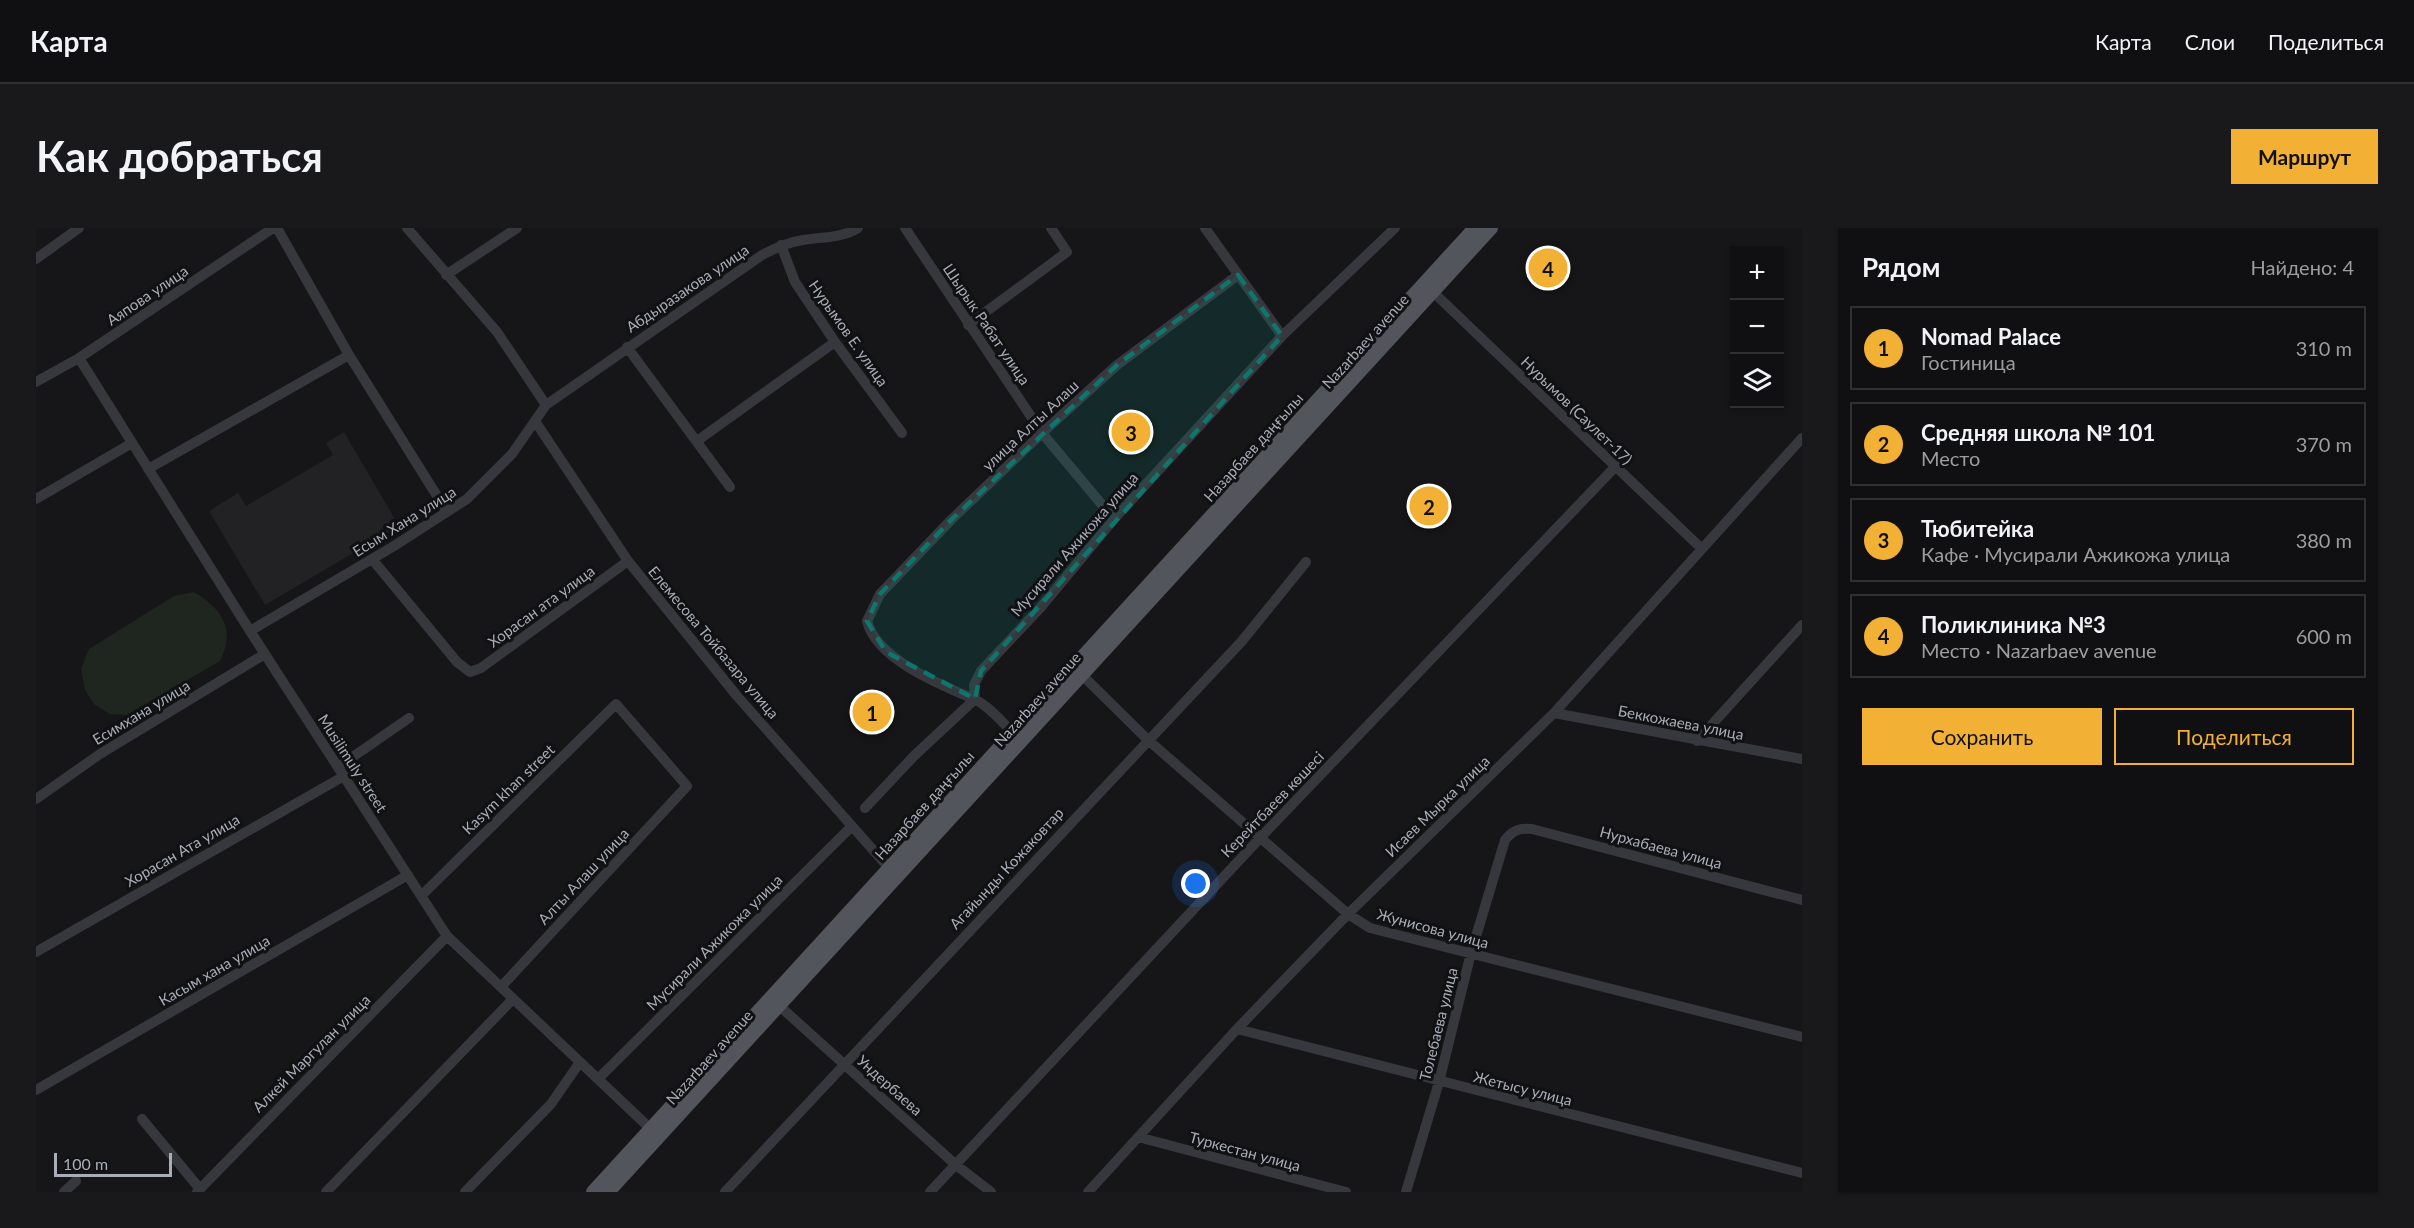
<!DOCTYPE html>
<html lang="ru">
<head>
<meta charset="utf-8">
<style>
  body { margin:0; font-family:Lato,sans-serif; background:#19191b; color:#f1f3f6 }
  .controls { position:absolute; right:18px; top:18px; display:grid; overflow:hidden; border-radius:0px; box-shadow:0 2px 4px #0004 }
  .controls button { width:54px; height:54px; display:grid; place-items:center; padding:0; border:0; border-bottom:2px solid #303032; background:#101012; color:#f1f3f6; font:30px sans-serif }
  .scale { position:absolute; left:18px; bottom:15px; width:118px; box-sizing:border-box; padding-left:6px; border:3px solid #a8adb8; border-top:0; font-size:16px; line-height:21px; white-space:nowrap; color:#a8adb8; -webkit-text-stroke:4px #111113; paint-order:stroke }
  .you { position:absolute; left:1160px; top:656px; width:21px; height:21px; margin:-15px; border:4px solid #fff; border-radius:50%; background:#1a73e8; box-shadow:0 0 0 9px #1a73e833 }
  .badge { display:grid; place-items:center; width:39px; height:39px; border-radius:50%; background:#f2b134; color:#111; font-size:20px; font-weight:700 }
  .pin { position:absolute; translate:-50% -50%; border:3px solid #fff; box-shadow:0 2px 6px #0006 }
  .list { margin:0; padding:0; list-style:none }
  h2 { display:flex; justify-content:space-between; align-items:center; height:78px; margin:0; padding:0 24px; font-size:26px }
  h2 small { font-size:20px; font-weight:400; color:#9c9d9f }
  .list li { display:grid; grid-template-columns:39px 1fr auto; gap:18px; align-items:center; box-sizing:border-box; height:84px; margin:0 12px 12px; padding:0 12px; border:2px solid #303032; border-radius:0px }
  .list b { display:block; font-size:22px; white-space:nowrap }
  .list p { margin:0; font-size:20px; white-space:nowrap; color:#9c9d9f }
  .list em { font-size:20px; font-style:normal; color:#9c9d9f }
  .actions { display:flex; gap:12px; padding:18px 24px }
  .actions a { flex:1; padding:14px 0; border:2px solid #f2b134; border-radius:0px; text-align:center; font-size:21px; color:#f2b134 }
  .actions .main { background:#f2b134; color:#111 }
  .icon { flex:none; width:33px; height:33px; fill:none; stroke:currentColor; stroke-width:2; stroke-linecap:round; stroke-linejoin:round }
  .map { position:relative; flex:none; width:1766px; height:964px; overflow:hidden; border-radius:0px }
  header { display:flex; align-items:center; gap:36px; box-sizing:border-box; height:84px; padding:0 30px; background:#101012; border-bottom:2px solid #303032 }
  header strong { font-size:28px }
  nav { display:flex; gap:33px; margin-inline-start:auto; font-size:21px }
  .intro { display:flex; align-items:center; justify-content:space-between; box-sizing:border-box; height:144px; padding:0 36px }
  h1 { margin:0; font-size:42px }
  .button { padding:15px 27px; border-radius:0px; background:#f2b134; color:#111; font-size:21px; font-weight:700 }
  main { display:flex; gap:36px; padding:0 36px }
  aside { flex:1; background:#101012; border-radius:0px; box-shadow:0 2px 4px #0004 }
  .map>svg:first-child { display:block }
  .built { fill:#222225 }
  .green { fill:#1e261f }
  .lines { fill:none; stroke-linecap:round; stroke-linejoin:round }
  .minor { stroke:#37383d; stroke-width:10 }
  .major { stroke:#53555c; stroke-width:14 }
  .marked { fill:#0f766e; fill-opacity:0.2; stroke:#0f766e; stroke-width:4.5; stroke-dasharray:12 8; stroke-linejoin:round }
  .labels { text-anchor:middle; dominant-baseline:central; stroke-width:6; stroke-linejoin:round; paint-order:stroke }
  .street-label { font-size:15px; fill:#a8adb8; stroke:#111113 }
</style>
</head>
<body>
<header>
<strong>Карта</strong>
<nav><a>Карта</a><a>Слои</a><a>Поделиться</a></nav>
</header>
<div class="intro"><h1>Как добраться</h1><a class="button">Маршрут</a></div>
<main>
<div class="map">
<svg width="1766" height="964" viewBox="0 0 1766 964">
  <rect width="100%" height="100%" fill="#161618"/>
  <path class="built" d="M308,204L363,298L229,377L173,283L202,265L210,278L297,227L290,215Z"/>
  <path class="green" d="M158,364C186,381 200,401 184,433L91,487L74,486L58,476L49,462L45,441L53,421L138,368Z"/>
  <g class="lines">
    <path class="minor" d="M241,0L313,127L411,284
      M371,0L461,104L510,177
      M869,0L1006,205L1078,291
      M1169,0L1246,108
      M745,17L759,54L799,114L866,205
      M0,31L43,0
      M410,47L481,0
      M1396,63L1666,321
      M932,97L1031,24L1015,0
      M591,119L694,259
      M43,130L214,403L411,708L620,906
      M0,154L43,130L237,0
      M499,193L592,333L701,468L853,640
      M661,213L799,114
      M112,241L313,127
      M0,271L96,215
      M336,331L421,434L434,444L445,440L592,333
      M214,403L358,318L431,271L476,226L510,177L726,27C740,20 752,14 767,12C785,9 806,10 822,0
      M1042,443L1112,512L1312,686L1334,700L1766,809
      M1518,485L1766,531
      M977,505C966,494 952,477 938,471C905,457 840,431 831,393L844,366L915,292L1006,205L1081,137L1202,47
      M1661,513L1766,397
      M302,539L373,490
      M0,571L64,526L229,426
      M829,580L878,528L939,471L938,457L945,443L1005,379L1078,291L1246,108L1359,0
      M385,668L580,476L651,558L465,759
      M0,724L308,548
      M739,774L920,937L955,964
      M1201,801L1766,945
      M562,851L816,598
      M0,862L372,647
      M106,891L164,961
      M1102,909L1310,964
      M28,964L40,953
      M161,964L411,708
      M290,964L477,771
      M429,964L515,876L544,834
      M689,964L1206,413L1270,334
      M894,964L1224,610L1580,238
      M1052,964L1201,801L1312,686L1518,485L1766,210
      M1370,964L1403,854L1435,725L1469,612C1477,602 1483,600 1496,601L1766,672"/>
    <path class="major" d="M557,964L1439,0
      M572,964L1455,0"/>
  </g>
  <path class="marked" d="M1202,47L1246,108L945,443L939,471L850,424L831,393L844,366L915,292L1081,137Z"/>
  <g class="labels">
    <g class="street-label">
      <text transform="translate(651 60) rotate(-34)">Абдыразакова улица</text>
      <text transform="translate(111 67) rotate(-34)">Аяпова улица</text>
      <text transform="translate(951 96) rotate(56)">Шырык Рабат улица</text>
      <text transform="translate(813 105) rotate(55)">Нурымов Е. улица</text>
      <text transform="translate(1329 113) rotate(-48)">Nazarbaev avenue</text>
      <text transform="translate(1541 182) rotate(44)">Нурымов (Саулет-17)</text>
      <text transform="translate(994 197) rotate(-43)">улица Алты Алаш</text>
      <text transform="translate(1217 219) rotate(-48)">Назарбаев даңғылы</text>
      <text transform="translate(368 293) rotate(-32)">Есым Хана улица</text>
      <text transform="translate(1038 316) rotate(-49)">Мусирали Ажикожа улица</text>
      <text transform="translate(505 378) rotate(-36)">Хорасан ата улица</text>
      <text transform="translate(678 414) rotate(50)">Елемесова Тойбазара улица</text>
      <text transform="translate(1001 471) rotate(-48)">Nazarbaev avenue</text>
      <text transform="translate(105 484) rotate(-31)">Есимхана улица</text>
      <text transform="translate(1645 494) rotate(11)">Беккожаева улица</text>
      <text transform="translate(317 535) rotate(57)">Musilimuly street</text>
      <text transform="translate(472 561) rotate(-44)">Kasym khan street</text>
      <text transform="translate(1236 576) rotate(-46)">Керейтбаеев көшесі</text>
      <text transform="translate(888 577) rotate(-48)">Назарбаев даңғылы</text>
      <text transform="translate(1401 578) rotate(-44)">Исаев Мырка улица</text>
      <text transform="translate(1625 619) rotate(15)">Нурхабаева улица</text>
      <text transform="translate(146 622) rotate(-30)">Хорасан Ата улица</text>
      <text transform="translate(970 640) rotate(-47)">Агайынды Кожаковтар</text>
      <text transform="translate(547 648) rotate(-47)">Алты Алаш улица</text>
      <text transform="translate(1397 700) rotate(15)">Жунисова улица</text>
      <text transform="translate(678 714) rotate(-45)">Мусирали Ажикожа улица</text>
      <text transform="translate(178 742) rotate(-30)">Касым хана улица</text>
      <text transform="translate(1402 796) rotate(-76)">Толебаева улица</text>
      <text transform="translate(275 825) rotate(-45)">Алкей Маргулан улица</text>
      <text transform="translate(673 829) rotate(-48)">Nazarbaev avenue</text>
      <text transform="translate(854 857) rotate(42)">Ундербаева</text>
      <text transform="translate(1487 860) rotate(14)">Жетысу улица</text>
      <text transform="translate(1209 923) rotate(15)">Туркестан улица</text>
    </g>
  </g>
</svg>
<div class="controls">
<button>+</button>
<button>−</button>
<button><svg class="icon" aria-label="layers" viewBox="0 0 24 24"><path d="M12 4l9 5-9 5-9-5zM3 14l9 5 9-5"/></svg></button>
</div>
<div class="scale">100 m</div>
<div class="you"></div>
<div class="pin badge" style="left:836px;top:484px">1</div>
<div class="pin badge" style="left:1393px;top:278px">2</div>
<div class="pin badge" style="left:1095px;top:204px">3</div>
<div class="pin badge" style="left:1512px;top:40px">4</div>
</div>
<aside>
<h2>Рядом<small>Найдено: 4</small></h2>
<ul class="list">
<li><span class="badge">1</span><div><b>Nomad Palace</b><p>Гостиница</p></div><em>310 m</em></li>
<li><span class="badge">2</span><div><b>Средняя школа № 101</b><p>Место</p></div><em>370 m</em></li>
<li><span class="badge">3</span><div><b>Тюбитейка</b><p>Кафе · Мусирали Ажикожа улица</p></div><em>380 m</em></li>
<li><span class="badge">4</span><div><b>Поликлиника №3</b><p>Место · Nazarbaev avenue</p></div><em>600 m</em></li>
</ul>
<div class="actions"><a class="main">Сохранить</a><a>Поделиться</a></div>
</aside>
</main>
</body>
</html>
